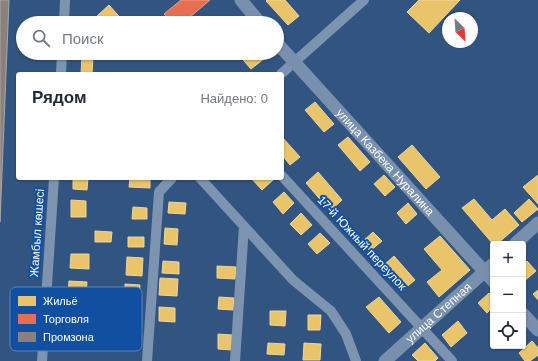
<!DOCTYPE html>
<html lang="ru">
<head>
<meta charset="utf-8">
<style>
  body { margin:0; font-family:Helvetica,sans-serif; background:#f6f6f7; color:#1f2937 }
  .controls { position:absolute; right:12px; bottom:12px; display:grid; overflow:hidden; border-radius:4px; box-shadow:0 1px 3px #0004 }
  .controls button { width:36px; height:36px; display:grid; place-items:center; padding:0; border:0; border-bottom:1px solid #e0e1e3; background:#fff; color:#1f2937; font:20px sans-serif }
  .compass { position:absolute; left:442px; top:12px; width:36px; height:36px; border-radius:50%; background:#fff; box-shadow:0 1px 3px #0004; rotate:155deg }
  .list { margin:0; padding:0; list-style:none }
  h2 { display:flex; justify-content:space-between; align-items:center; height:52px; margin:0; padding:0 16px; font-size:17px }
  h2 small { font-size:13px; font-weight:400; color:#747a83 }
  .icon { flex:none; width:22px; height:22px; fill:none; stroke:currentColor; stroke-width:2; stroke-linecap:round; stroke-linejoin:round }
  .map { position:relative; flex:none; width:538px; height:361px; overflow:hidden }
  .search { position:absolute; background:#fff; box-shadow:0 1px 3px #0004; left:16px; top:16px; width:268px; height:44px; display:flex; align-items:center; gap:10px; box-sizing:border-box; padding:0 14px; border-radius:22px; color:#747a83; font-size:15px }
  .panel { position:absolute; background:#fff; box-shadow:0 1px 3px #0004; left:16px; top:72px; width:268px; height:108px; border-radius:4px }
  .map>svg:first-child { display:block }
  .homes { fill:#e9c46a; stroke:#f0d697 }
  .shops { fill:#e76f51; stroke:#ee9a85 }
  .industry { fill:#8a817c; stroke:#ada7a3 }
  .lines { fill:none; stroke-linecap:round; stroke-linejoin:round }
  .street { stroke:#7d94b0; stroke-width:10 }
  .secondary { stroke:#7890ad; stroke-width:13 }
  .labels { text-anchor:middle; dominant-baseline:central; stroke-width:4; stroke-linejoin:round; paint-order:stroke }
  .street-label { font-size:12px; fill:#fff; stroke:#1150a0 }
  .key { fill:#1150a0; stroke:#5884bc; stroke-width:1 }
  .key-label { font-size:11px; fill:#fff }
</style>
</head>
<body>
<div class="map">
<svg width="538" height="361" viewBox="0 0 538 361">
  <rect width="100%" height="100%" fill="#315480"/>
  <path class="homes" d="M267,0H285L299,16L288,25L266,1Z
    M419,0H460L429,33L407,12Z
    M109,5L125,23H103L97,16Z
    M237,53H261L265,58L251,69Z
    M82,56L93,57L92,74H81Z
    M315,102L334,124L324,132L305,110Z
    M282,137L300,157L290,165L282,155Z
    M348,137L370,162L360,171L338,145Z
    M412,145L440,177L426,189L398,157Z
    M318,172L342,200L330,211L306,183Z
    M384,175L395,187L385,196L374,184Z
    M538,175V204L523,187Z
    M73,178H88L87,190L73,189Z
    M130,178L150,179V188L129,187Z
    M251,178H271L273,180L262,190Z
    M284,192L294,203L283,214L273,202Z
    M474,199L492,220L505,209L519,225L497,244H493L462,208Z
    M529,199L538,209L522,222L514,213Z
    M71,200L86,201V217H71Z
    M169,202L186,203L185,214L168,213Z
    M408,203L417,214L406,224L397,213Z
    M133,207L147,208V219H132Z
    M301,213L312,225L301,235L290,224Z
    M165,228L178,229L177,245L164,244Z
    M95,231L112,232L111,242H95Z
    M373,232L382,241L370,251L362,242Z
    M320,233L330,243L317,254L308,244Z
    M440,236L470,270L439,297L427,282L442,270L424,249Z
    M128,237H144V247H128Z
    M71,254H89V269L70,268Z
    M394,256L415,280L403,290L383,266Z
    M127,257L143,258L142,276L126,275Z
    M163,261L179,262V274L162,273Z
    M527,261L536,271L523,282V265Z
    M217,266L236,267L235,279L217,278Z
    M160,278L178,279L177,296L159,295Z
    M69,281L87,282L86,296L68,295Z
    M125,284L140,285L139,300L125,299Z
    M538,290V300L533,294Z
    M489,293L493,297V307L487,313L478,303Z
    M219,297L234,298L233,310L218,309Z
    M379,297L401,322L389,333L366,307Z
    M159,307L175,308V322L159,321Z
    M270,311H286L285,326L270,325Z
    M308,315H321L320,330H308Z
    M458,321L467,333L451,347L442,335Z
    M218,334L232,335V350L218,349Z
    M532,341L538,348V355L530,361H525L519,353Z
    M268,343L285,344L284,355L267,354Z
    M304,343L321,344L320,360H303Z
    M425,343L438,358L435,361H418L412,355Z"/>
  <path class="shops" d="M181,0H210L183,23H172L164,14Z"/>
  <path class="industry" d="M0,0H9L0,222Z"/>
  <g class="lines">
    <path class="street" d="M64,23L65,0
      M61,74L62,53
      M281,74L364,0
      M282,176L452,361
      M200,178L293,280L331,311L346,334L356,361
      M42,361L54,178
      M147,361L159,192L172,178
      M235,361L244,226"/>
    <g class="secondary">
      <path d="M241,0L260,23"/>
      <path id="s1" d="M277,43L493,281"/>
      <path d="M515,244L538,223"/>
      <path d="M523,314L538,330"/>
      <path id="s2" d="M385,361L493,264"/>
    </g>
  </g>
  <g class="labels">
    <g class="street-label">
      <text stroke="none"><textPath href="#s1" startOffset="161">улица Казбека Нуралина</textPath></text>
      <text transform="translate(37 233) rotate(-86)">Жамбыл көшесі</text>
      <text transform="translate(362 243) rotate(47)">17-й Южный переулок</text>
      <text stroke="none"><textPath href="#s2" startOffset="72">улица Степная</textPath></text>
    </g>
  </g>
  <rect x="10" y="287" width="132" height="64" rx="6" class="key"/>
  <rect x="18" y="296" width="18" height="10" fill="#e9c46a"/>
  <rect x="18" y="314" width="18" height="10" fill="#e76f51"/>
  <rect x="18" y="332" width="18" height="10" fill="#8a817c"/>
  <g class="key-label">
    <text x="43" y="305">Жильё</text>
    <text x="43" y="323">Торговля</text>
    <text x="43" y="341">Промзона</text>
  </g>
</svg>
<div class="controls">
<button>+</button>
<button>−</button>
<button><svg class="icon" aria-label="locate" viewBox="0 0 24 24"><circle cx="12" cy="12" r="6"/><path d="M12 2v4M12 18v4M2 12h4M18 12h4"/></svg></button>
</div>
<svg class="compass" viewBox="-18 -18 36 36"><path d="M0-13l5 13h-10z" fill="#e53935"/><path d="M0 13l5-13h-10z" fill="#747a83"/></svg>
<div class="search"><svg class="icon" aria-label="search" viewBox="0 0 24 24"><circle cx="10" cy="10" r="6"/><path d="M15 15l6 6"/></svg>Поиск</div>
<section class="panel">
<h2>Рядом<small>Найдено: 0</small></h2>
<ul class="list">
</ul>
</section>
</div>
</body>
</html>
